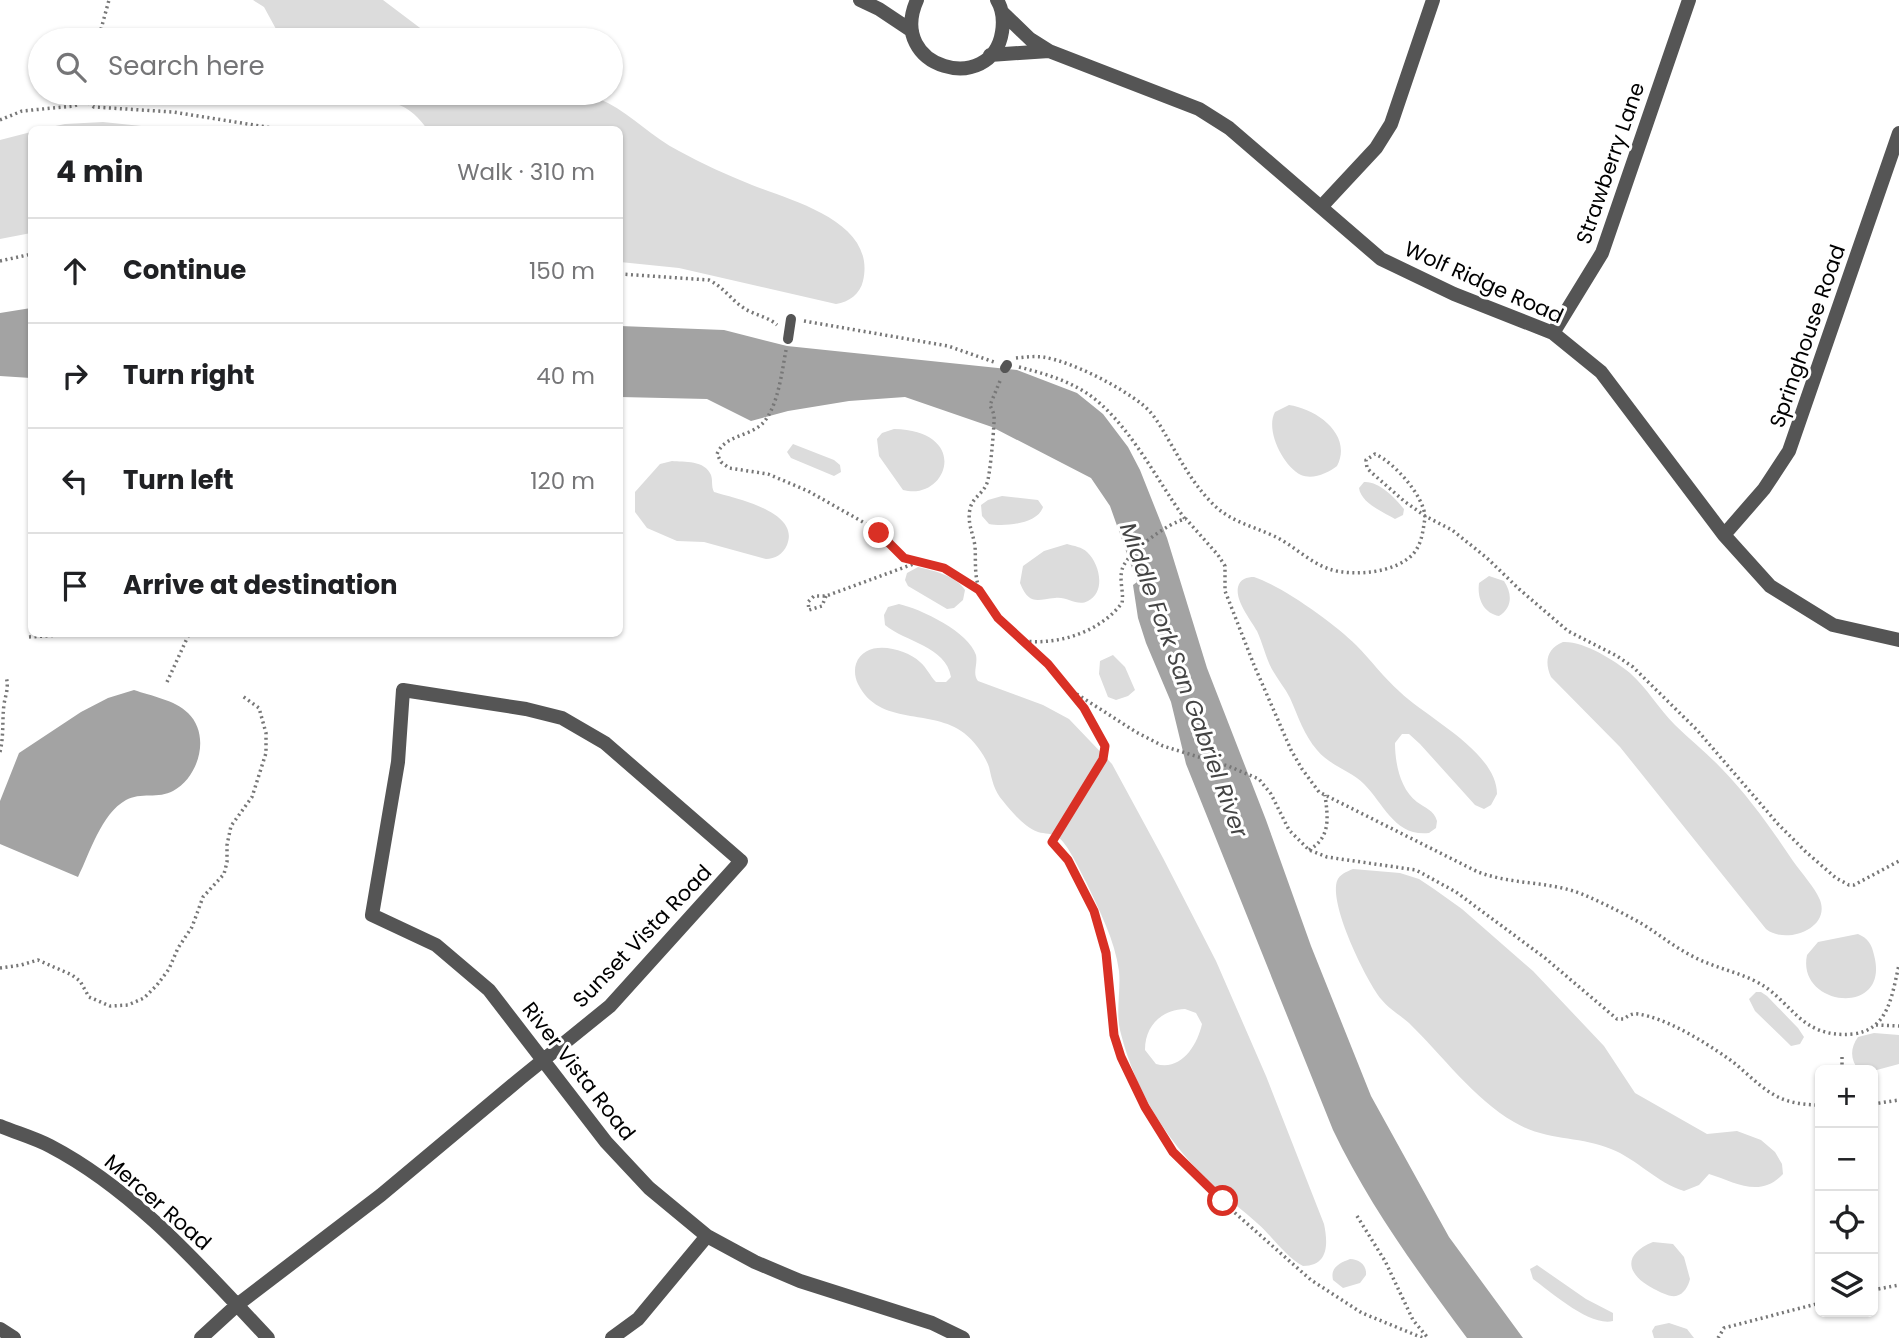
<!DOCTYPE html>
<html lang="en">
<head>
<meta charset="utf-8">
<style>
  body { margin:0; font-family:Poppins,sans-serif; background:#f6f6f6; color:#202124 }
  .controls { position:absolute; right:21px; bottom:21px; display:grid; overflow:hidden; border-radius:10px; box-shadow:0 2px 5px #0004 }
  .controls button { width:63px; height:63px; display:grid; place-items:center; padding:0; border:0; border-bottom:2px solid #e0e0e0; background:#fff; color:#202124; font:35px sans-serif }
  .stop { position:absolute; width:21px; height:21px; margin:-16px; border:5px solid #d93025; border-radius:50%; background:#fff }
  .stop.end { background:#d93025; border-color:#fff; box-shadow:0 2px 7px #0008 }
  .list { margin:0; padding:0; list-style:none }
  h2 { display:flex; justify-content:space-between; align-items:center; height:91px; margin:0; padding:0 28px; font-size:30px }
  h2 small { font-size:23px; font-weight:400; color:#757577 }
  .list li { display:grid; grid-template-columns:46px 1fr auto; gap:21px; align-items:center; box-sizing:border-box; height:105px; padding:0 28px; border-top:2px solid #e0e0e0 }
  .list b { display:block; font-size:26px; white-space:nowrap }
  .list em { font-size:23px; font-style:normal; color:#757577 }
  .icon { flex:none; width:38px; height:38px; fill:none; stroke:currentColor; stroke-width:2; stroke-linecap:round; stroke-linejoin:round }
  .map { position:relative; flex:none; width:1899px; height:1338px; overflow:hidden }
  .search { position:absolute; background:#fff; box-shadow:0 2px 5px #0004; left:28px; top:28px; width:595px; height:77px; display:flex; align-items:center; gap:18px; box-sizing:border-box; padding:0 24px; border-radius:38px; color:#757577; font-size:26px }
  .panel { position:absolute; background:#fff; box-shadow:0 2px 5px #0004; left:28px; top:126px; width:595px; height:511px; border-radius:10px }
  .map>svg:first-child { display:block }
  .green { fill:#dcdcdc; fill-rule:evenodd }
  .water { fill:#a3a3a3 }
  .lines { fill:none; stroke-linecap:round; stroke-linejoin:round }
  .path { stroke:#777; stroke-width:3.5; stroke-dasharray:2 3.5; stroke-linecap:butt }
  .service { stroke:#555; stroke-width:10 }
  .minor { stroke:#555; stroke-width:14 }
  .tertiary { stroke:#555; stroke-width:14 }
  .route { stroke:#d93025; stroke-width:9 }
  .labels { text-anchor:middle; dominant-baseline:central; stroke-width:6; stroke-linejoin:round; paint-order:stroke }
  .street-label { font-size:21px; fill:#000; stroke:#fff }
  .water-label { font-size:23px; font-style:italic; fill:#444; stroke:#fff }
</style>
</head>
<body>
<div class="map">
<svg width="1899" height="1338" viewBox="0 0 1899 1338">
  <rect width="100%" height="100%" fill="#fff"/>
  <path class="green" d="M253,0H383L436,40H282L264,7Z
    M323,93H583C591,96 600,99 608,103C633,116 653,138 679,151C703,164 727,175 752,185C791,201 877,221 863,281C860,294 849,302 836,304L679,268L620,262V130L427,129C393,81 364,116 323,93Z
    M103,122L170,129H41L65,124Z
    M31,132V233L0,239V140Z
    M1289,405C1317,409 1353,435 1337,466C1328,473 1313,480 1301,475C1283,466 1265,430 1275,412Z
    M894,429C972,431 947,502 903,490L879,456L877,439L882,433Z
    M793,444L834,460L840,465L841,472L834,476L791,458L787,452Z
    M672,461C684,462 705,460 711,475C713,481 711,486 714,492C733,498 801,511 787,545C783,554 775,559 766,559L704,542L677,541L647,528L635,512V492L660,464Z
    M1364,482C1379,481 1395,498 1404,509L1403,515L1395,519C1383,512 1361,503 1359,488Z
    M1002,496L1038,500L1043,507C1038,524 1004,527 989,524L982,516L981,505L988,500Z
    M1067,544C1074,546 1082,547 1087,552C1100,564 1106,592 1088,601C1077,607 1067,596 1055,598C1036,600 1029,605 1020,583L1023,566L1044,551Z
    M918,567C934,571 955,575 965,590L963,600L954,608L947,609L908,586L905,580L907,573Z
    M1489,576L1504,581C1512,593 1513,607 1499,616C1483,613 1477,598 1479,583Z
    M1254,577C1282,586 1335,624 1356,645C1371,660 1384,678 1400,692C1427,718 1497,752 1497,794L1491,805L1484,809L1475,805L1420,744L1409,734H1402L1395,743C1395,763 1400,789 1417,802C1425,808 1434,810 1437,821L1436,828L1429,833C1395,837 1384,804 1364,784C1350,770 1330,766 1317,750C1304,735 1298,716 1290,698C1285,688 1278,680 1273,671C1266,659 1263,644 1257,631C1251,620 1235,601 1238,587C1240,579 1247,577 1254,577Z
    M899,604C921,609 969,632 976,655C978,665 972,673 978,681L1043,705L1069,719L1112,764L1163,858L1216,961L1266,1076L1324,1224C1328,1243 1329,1266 1303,1266C1285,1256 1273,1237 1257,1223C1243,1210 1227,1199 1213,1185C1169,1144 1136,1093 1121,1034C1115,1014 1121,992 1119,971C1115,940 1099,910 1086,882C1080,871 1068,844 1058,837C1052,833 1045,834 1038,832C1024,827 1012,812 1003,801C994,791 992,780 989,767C985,755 974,741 964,733C932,708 879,727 858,684C855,678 854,670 856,664C865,638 905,648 920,662C927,668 930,676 936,682H946L951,677C946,646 905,642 885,625L884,615L888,607ZM1185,1009L1196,1013L1202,1024C1197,1046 1181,1071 1156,1064L1145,1050C1145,1025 1162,1010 1185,1009Z
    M1563,642C1584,641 1614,660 1630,673C1647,688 1659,709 1675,725C1690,740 1707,753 1722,769C1749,797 1771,828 1793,861C1802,874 1814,886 1820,900C1831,929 1785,945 1766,929L1620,747L1551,677C1544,662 1547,648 1563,642Z
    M1113,655L1125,667L1135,690L1128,696L1116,700L1108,697L1099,674L1100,661Z
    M1353,869L1400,873L1419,879L1434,889L1462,909L1533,971L1604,1046L1635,1093L1707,1134L1737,1131L1761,1140L1775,1152L1782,1164L1783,1174C1760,1199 1735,1182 1709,1174L1699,1185L1684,1191C1657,1183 1637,1159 1611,1149C1580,1136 1545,1141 1514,1122C1474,1099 1442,1055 1409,1023C1400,1015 1389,1009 1381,999C1366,980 1329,905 1337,881C1340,874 1346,872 1353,869Z
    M1858,934C1868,938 1872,945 1874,955C1891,1018 1796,1007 1807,955L1818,942Z
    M1756,992H1761L1767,996L1798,1028L1804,1037L1800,1044L1791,1046L1755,1011L1749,999Z
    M1874,1033L1899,1035V1064L1873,1071L1859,1070C1850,1060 1850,1048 1858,1037Z
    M1653,1242L1673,1244L1684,1257L1690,1279C1688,1287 1684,1294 1676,1296C1669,1297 1660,1292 1654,1289C1627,1275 1621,1255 1653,1242Z
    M1350,1259C1359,1259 1367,1265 1366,1275L1360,1283L1343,1288L1333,1280C1330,1267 1340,1263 1350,1259Z
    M1537,1265L1586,1299L1613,1313V1321C1590,1327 1551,1292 1533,1279L1530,1269Z
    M1669,1323L1687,1329L1694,1338H1654L1652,1331L1655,1326Z"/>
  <path class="water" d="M31,308V378L0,376V313Z
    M620,326L724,330L787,346L1017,370L1077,393L1103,414L1128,447L1140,470L1167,538L1207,668L1266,820L1311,946L1371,1096L1449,1237L1523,1338H1467C1418,1272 1369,1205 1333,1130L1186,764L1171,702L1146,643L1138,618L1133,585L1137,582L1110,506L1091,478L992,427L905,397L849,401L788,411L751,421L707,399L620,397Z
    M134,690C151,696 175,700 188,713C211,735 199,777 173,791C159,799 140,792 126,800C101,814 90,853 78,877L0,844V801L19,753L81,712L108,698Z"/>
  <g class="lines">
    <path class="path" d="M98,40L109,0
      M85,93L86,101L94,107L173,112L285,130
      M0,120L22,111L74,106L86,101
      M0,261L32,254
      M620,274L709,280C723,287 730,298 741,306C752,315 766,315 777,325
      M804,321L948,346L994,362
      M786,350C782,371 778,408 762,424C748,437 725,435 717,454L721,462L729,468L768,474L808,491L870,526L904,558L944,568L978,589
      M1016,358C1025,357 1034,356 1043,357C1073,362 1119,386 1143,405C1154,414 1161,427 1168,439C1181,461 1192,482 1210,501C1228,521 1250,525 1274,536C1293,545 1309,562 1329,569C1353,577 1397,573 1414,553C1422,543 1423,530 1425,518C1425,497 1394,462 1375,454L1366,460L1367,468L1372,473L1404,501L1425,516L1452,530L1487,558L1519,589L1568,631L1617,656L1633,667L1697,730L1778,824L1806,852L1836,878L1849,885H1854L1899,861
      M1019,367C1042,373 1064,379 1085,392C1127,419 1156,479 1185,519
      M1000,381L990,405C991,408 993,411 994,415C995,420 990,477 987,483C983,494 972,498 970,509C967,523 973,533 975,546C976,560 974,574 979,588C987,615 1012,629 1032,647C1052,666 1098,717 1104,745C1109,767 1061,818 1052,842L1067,860L1094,911L1106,952L1113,1035L1145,1107L1173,1152L1209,1190L1311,1280L1362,1313L1423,1338
      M826,596L822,606L809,610L808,602L814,596H826L916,563
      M29,637L75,634
      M1024,641C1059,645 1100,632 1122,603C1124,592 1119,581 1122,570C1125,554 1170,521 1186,519L1218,555L1225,566V591L1254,665L1291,750L1302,769L1319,792L1478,872C1513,885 1549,881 1582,894C1603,903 1625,914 1644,925C1661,936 1676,948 1694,957C1713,967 1734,971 1753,980C1792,998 1798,1039 1853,1034C1889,1030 1892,994 1899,965
      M167,682L189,634
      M1072,691L1136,732L1163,746L1228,766L1259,779L1271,794L1289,830L1309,850L1327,857L1416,870L1456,892L1545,958L1617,1019H1624C1628,1016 1632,1013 1638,1014C1666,1018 1703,1041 1726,1057C1744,1069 1758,1087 1778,1097C1790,1103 1806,1105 1820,1105
      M0,752C4,735 2,721 4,704C6,693 9,688 6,676
      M1309,850C1331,837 1328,818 1325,795
      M0,968L21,965L38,960L72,975L80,981L89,997L110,1006L128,1005L144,998L157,985L169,969L178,948L192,927L203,897L224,874L227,862V845L231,826L252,797L266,753V733L259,708L241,695
      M1876,1025L1899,1026
      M1842,1057V1070
      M1873,1104L1899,1100
      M1357,1216L1385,1261L1413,1320L1428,1338
      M1873,1290L1899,1285
      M1718,1338L1724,1328L1820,1303"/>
    <path class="service" d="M788,339L791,319
      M1005,368L1007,365"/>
    <path class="minor" d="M860,0L879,9L912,31
      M917,0C886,69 992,96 1002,32C1004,20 1003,10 997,0
      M1002,12L1030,39L1049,51
      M990,55L1049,51L1199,109L1229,128L1381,259L1454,294L1553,333L1601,372L1724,535L1770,586L1833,625L1899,640
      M1321,207L1376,148L1391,124L1433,0
      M1553,333L1602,253L1689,0
      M1724,535L1764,489L1789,451L1899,133
      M0,1126C17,1133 35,1138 50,1146C136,1191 202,1268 268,1338
      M201,1338L237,1305L381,1195L521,1078L610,1006L741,861L605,743L562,718L526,709L403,690L398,762L372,915L436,945L489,990L606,1142L649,1188L707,1236L755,1262L800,1281L932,1323L963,1338
      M612,1338L638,1319L707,1236"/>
    <path class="tertiary" d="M0,1329L14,1338"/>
  </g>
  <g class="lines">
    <path class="route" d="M879,533L904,558L944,568L979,590L998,618L1048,664L1084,708L1105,746L1103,759L1052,842L1068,860L1094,911L1106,953L1114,1035L1121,1057L1145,1107L1173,1152L1223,1201"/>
  </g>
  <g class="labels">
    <g class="street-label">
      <text transform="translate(1610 163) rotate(-71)">Strawberry Lane</text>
      <text transform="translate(1484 282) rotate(24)">Wolf Ridge Road</text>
      <text transform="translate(1807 336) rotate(-71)">Springhouse Road</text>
      <text transform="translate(642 936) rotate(-46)">Sunset Vista Road</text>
      <text transform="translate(579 1071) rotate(52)">River Vista Road</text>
      <text transform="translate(158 1202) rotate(41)">Mercer Road</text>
    </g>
    <g class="water-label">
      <text transform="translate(1184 680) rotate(70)">Middle Fork San Gabriel River</text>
    </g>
  </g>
</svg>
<div class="controls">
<button>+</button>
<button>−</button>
<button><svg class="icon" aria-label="locate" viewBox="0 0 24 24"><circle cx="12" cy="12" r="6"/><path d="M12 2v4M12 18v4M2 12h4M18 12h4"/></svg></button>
<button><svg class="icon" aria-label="layers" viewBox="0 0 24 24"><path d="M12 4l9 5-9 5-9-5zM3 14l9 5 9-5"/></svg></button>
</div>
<div class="stop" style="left:1223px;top:1201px"></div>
<div class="stop end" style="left:879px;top:533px"></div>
<div class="search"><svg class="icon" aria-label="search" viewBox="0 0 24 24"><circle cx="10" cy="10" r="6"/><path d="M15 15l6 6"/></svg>Search here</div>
<section class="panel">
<h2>4 min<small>Walk · 310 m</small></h2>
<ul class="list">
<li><svg class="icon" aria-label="ahead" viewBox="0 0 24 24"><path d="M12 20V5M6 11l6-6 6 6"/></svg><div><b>Continue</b></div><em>150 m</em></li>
<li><svg class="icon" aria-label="right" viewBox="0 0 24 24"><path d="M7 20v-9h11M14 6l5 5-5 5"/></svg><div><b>Turn right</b></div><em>40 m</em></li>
<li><svg class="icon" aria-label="left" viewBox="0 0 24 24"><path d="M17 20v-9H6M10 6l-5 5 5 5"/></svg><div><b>Turn left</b></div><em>120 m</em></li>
<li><svg class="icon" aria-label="arrive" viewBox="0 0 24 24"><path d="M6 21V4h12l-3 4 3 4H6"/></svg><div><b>Arrive at destination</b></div></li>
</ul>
</section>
</div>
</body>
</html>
